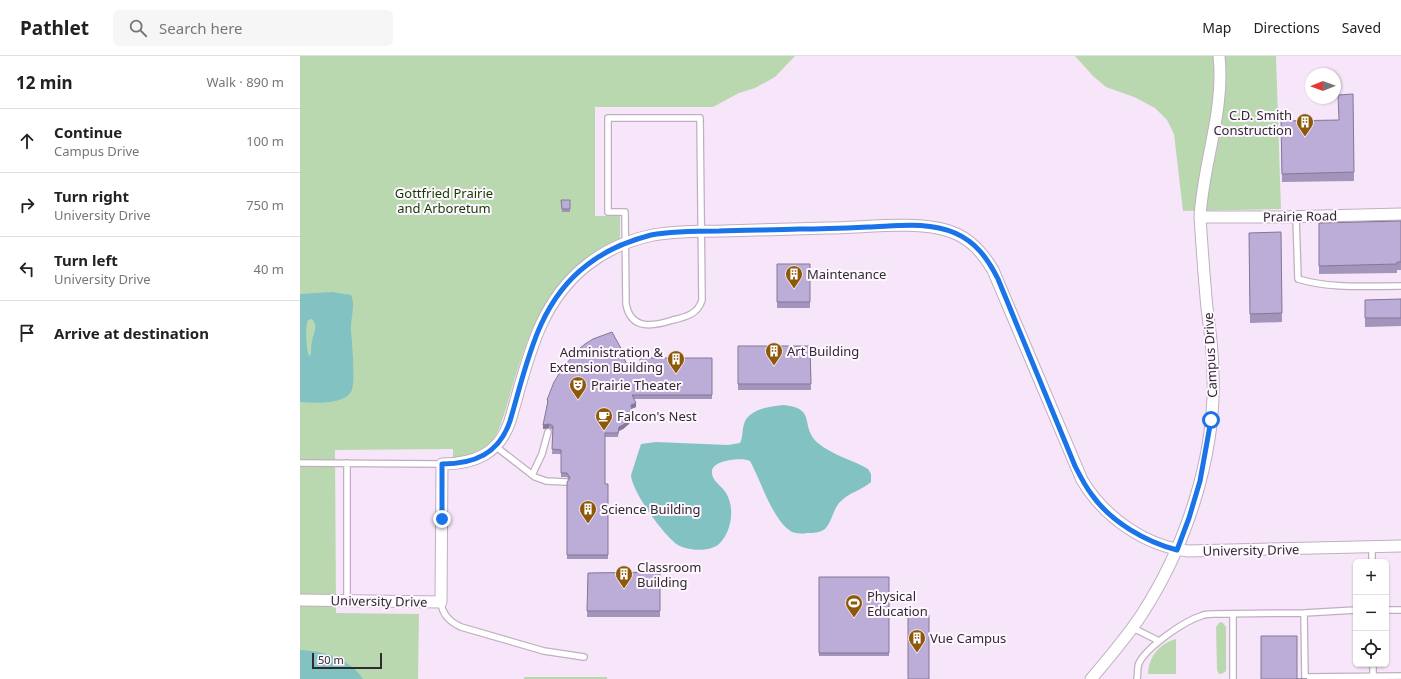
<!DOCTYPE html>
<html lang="en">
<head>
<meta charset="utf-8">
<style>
  body { margin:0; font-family:"Noto Sans",sans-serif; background:#f6f6f6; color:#222 }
  .controls { position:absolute; right:12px; bottom:12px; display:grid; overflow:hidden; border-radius:6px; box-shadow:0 1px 3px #0004 }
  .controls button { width:36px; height:36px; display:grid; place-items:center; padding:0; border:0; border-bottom:1px solid #e0e0e0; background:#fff; color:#222; font:20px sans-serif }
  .compass { position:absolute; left:1005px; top:12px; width:36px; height:36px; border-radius:50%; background:#fff; box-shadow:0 1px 3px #0004; rotate:269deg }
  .scale { position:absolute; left:12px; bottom:10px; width:70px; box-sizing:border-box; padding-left:4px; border:2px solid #302a31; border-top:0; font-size:11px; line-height:14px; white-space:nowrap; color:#302a31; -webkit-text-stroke:3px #fef7ff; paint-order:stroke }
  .stop { position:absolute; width:12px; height:12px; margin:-9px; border:3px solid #1a73e8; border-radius:50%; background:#fff }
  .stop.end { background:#1a73e8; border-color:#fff; box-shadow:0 1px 4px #0008 }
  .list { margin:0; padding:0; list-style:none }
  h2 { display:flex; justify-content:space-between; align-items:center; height:52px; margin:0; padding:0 16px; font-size:17px }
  h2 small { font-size:13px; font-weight:400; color:#767676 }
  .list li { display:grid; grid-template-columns:26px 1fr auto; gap:12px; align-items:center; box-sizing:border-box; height:64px; padding:0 16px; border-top:1px solid #e0e0e0 }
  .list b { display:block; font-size:15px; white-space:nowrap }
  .list p { margin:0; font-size:13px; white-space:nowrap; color:#767676 }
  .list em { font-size:13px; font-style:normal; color:#767676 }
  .icon { flex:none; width:22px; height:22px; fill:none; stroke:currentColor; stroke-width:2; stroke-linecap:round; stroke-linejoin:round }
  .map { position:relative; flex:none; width:1101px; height:623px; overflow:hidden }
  header { display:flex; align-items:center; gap:24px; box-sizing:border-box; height:56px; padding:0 20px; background:#fff; border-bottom:1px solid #e0e0e0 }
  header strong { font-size:19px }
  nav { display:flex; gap:22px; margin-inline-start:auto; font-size:14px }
  .search { width:280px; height:36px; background:#f6f6f6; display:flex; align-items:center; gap:10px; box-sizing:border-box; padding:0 14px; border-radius:6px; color:#767676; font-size:15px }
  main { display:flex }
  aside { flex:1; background:#fff }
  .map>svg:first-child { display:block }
  .green { fill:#bad8af }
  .water { fill:#83c2c2; fill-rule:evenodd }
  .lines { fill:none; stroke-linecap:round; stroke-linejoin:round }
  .lane-casing { stroke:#bfafc1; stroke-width:8 }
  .street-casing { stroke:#bfafc1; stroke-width:13 }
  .lane { stroke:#fff; stroke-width:5.5 }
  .street { stroke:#fff; stroke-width:11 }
  .wall { fill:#a294ba }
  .shaded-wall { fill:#847897 }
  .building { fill:#bcacd8; stroke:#847897 }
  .route { stroke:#1a73e8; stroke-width:5 }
  .labels { text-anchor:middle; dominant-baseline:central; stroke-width:4; stroke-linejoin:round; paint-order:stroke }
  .poi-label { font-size:13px; fill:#302a31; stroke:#fef7ff; text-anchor:start }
  .park-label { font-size:13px; fill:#153a00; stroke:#fef7ff }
  .street-label { font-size:13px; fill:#302a31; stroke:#fef7ff }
</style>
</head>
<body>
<header>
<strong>Pathlet</strong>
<div class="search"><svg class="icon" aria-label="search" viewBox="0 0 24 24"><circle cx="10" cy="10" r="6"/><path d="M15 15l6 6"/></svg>Search here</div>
<nav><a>Map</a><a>Directions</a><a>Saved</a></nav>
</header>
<main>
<aside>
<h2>12 min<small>Walk · 890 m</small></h2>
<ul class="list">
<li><svg class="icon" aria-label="ahead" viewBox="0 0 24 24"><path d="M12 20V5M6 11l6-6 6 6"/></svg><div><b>Continue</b><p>Campus Drive</p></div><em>100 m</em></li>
<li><svg class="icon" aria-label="right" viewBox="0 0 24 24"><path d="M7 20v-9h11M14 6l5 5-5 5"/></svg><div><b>Turn right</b><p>University Drive</p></div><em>750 m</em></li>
<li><svg class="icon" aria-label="left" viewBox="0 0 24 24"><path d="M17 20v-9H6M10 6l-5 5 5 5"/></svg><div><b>Turn left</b><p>University Drive</p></div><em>40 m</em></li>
<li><svg class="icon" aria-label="arrive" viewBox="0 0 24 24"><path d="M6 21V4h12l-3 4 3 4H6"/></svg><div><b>Arrive at destination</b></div></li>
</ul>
</aside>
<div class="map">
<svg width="1101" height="623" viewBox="0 0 1101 623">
  <rect width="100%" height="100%" fill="#f7e6f9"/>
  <path class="green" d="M0,0H495L475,21L455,32L439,37L413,51H295V160H320V185C305,194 283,206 271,217C228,257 219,314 201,368C191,393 179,399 153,402V393L35,394L36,557L119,558L118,623H0Z
    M775,0H976L981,153L883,155L874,78L867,64L855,52L834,41L806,31L793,20Z
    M921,566L923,567L926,571V614L925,616L921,618H919L917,614L916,571L919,567Z
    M876,583V618H848C849,600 859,588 876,583Z
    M224,621H307V623H224Z"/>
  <path class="water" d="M32,236L51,239C56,250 50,263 51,275C52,286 56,329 51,336C42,349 14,347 0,346V238ZM12,263C19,271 13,277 12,285C11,289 11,294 11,298L9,300C6,293 5,271 8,264Z
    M484,349C518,353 499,370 518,387C532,399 553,404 568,413L571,418V426C562,434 548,437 540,446C533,453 532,466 525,473C520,477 513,477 507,477C501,478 494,478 489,474C471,460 461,425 450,405C442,401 410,404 412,417C412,425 422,430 426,437C435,451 432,476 419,488C410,496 388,495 378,489C364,480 332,436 331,419L341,388L356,386L428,389L440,387C443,381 442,374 444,368C448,353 471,350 484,349Z
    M0,594C24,595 49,602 63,623H0Z"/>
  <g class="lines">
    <g class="lane-casing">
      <path id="lane" d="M308,62H400L402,244C398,258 386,261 373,264C354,270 331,275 326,248L325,156H308Z
        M996,161L998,223C1031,233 1066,230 1101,230
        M195,390L235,421L246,425L266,426
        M0,407L142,408
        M47,407V544
        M232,419L242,398L248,376
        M1072,491V506
        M141,546C142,559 150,566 161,571L244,595L284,601
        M1086,554H1101
        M1004,557L1005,621L1101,620
        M933,558V623
        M833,572L859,585
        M1073,608V623
        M837,623C838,618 837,612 839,607C847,591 884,565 901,560C905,558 909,558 913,558L1004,557L1056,554"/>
    </g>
    <g class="street-casing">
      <path id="street" d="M900,161H981L1101,158
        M0,544L141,546L142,408C174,408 199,398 210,365C227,308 237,248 287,209C306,194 329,184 353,179C376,175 400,175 423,175C458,174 493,173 527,172C564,172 615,164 649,175C670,182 682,196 693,214L782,424C804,461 845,490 888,495L1101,490
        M791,623C809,602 827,581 842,558C886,490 916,400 913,318C913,296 910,274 907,252C904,221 902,191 900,161C903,107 925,54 919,0"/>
    </g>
    <use href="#lane" class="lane"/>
    <use href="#street" class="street"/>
  </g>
  <path class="wall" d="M1053,38L1054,125L982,126L981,65L1039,64Z
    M261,144H270V156H262Z
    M1101,165V214H1097V217L1019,218V167Z
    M981,176L982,266L950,267L949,177Z
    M477,208H510V252H477Z
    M1101,243V270L1065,271V244Z
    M438,290H510L511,334H438Z
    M273,298L323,301L329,312L412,302V343H334L336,351L331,353L332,360L329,368L323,373L319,375L318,381H305V428H308V503H267V426L269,424L267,421H261V398H252L253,374L249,372L243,373L247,349V344L273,300Z
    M360,516V561H287L288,517Z
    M519,521H589V600H519Z"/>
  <path class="shaded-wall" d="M336,347V351L331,353V349Z
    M332,356V360L329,368L323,373L319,375V371Z
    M249,368V372L243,373V369Z"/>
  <path class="building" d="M1053,38L1054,116L982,118L981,65L1039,64L1038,39Z
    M261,144H270V153H262Z
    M1101,165V206H1097V208L1019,210V167Z
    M981,176L982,257L950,258L949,177Z
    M477,208H510V246H477Z
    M1101,243V262H1065V244Z
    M312,276L323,296L321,297L329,312L340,307V302H412V339H332L336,347L331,349L332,356L329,364L323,369L319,371L318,377H305V428H308V499H267V426L270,422L267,417H261V394L252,393L253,370L249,368L243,369L248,345L247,344L254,326L264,310L274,299L273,298L285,288L293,283Z
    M438,290H510L511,328H438Z
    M360,516V555H287L288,517Z
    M519,521H589V597H519Z
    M612,559H629V623H608V560H612Z
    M961,580H997V623H1007H961Z"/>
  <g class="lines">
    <path class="route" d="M142,463V408C174,408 199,398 210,365C227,308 237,247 287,209C306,194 328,185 351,179C373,175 396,175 419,175C446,174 473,174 500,173C523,173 546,172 568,171C597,170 628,165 655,177C676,186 688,203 698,223L775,410C780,420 785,430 792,439C811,466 846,486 877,494L889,462L900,425L911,364"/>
  </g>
  <defs>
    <g id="building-pin" transform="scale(0.9)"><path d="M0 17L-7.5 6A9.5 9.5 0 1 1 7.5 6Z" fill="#8d580a" stroke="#fef7ff"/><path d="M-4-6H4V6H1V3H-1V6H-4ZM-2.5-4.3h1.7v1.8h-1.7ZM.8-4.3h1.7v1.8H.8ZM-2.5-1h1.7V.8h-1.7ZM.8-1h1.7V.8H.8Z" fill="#fff"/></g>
    <g id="theatre-pin" transform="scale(0.9)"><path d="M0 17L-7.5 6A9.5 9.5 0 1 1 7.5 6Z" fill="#8d580a" stroke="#fef7ff"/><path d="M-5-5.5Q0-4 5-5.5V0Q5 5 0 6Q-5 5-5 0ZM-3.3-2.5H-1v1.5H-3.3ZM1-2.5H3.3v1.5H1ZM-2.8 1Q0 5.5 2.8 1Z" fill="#fff"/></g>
    <g id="cafe-pin" transform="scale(0.9)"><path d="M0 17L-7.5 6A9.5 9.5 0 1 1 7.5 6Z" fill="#8d580a" stroke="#fef7ff"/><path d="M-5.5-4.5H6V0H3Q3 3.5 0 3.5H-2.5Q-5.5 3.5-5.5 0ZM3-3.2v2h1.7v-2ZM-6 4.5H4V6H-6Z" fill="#fff"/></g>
    <g id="stadium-pin" transform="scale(0.9)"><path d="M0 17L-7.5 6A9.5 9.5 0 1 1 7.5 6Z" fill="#8d580a" stroke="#fef7ff"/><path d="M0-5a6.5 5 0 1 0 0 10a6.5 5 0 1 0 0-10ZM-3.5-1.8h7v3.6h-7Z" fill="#fff"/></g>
  </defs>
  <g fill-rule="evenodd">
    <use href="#building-pin" x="1005" y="66"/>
    <use href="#building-pin" x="494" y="218"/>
    <use href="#building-pin" x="474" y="295"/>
    <use href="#building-pin" x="376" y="303"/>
    <use href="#theatre-pin" x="278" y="329"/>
    <use href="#cafe-pin" x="304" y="360"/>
    <use href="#building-pin" x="288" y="453"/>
    <use href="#building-pin" x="324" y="518"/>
    <use href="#stadium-pin" x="554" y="547"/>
    <use href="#building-pin" x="617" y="582"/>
  </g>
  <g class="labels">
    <g class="poi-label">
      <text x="992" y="59" text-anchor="end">C.D. Smith<tspan x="992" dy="15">Construction</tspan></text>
      <text x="507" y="218">Maintenance</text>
      <text x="487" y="295">Art Building</text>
      <text x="363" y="296" text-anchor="end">Administration &amp;<tspan x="363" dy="15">Extension Building</tspan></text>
      <text x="291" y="329">Prairie Theater</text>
      <text x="317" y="360">Falcon's Nest</text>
      <text x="301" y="453">Science Building</text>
      <text x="337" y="511">Classroom<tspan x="337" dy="15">Building</tspan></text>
      <text x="567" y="540">Physical<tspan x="567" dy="15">Education</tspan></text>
      <text x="630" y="582">Vue Campus</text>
    </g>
    <g class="park-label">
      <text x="144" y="137">Gottfried Prairie<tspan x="144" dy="15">and Arboretum</tspan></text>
    </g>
    <g class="street-label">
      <text transform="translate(1000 160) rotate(-1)">Prairie Road</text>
      <text transform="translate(910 299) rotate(-93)">Campus Drive</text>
      <text transform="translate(951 494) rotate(-1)">University Drive</text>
      <text transform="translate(79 545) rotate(1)">University Drive</text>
    </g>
  </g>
</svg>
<div class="controls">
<button>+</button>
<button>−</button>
<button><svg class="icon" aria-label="locate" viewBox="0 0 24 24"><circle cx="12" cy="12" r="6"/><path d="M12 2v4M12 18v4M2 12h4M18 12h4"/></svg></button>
</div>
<svg class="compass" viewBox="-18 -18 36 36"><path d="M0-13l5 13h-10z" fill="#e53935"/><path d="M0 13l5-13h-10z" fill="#767676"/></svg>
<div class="scale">50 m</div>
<div class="stop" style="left:911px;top:364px"></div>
<div class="stop end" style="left:142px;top:463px"></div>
</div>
</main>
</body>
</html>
